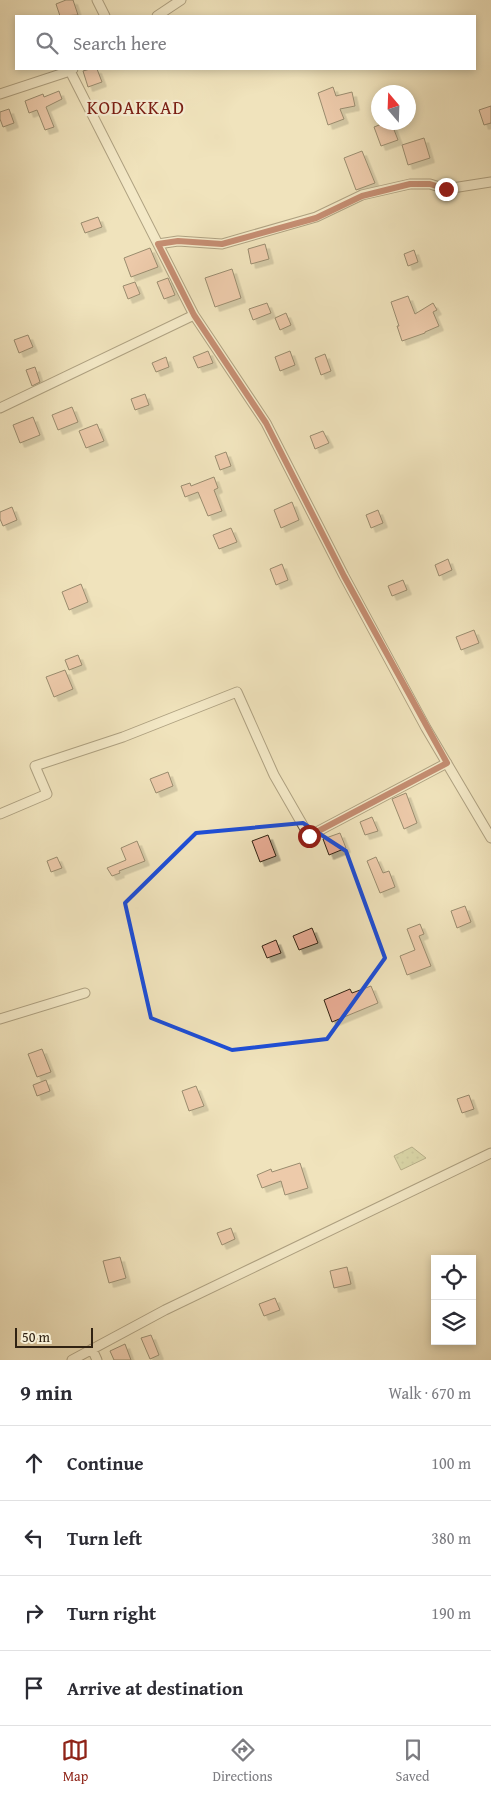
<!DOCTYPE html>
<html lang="en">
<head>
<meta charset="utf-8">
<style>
  body { margin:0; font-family:"Gentium Book Plus",serif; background:#f7f7f7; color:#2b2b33 }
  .controls { position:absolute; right:15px; bottom:15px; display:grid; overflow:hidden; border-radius:0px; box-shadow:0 2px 8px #0003 }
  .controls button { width:45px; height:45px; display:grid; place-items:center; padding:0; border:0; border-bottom:1px solid #e1e1e2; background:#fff; color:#2b2b33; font:25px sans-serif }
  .compass { position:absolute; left:371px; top:85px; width:45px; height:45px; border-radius:50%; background:#fff; box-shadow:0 2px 8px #0003; rotate:341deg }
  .scale { position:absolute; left:15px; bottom:12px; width:78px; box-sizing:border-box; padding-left:5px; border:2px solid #302212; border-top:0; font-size:14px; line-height:18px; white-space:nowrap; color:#302212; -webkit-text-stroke:4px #f5edd3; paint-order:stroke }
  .stop { position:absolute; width:15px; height:15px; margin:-11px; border:4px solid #8f2418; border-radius:50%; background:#fff }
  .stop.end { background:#8f2418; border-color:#fff; box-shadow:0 1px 5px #0008 }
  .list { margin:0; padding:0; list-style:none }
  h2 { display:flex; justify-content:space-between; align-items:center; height:65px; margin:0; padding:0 20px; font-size:21px }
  h2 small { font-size:16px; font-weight:400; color:#7c7c81 }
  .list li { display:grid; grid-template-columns:32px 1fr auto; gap:15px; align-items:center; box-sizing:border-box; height:75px; padding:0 20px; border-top:1px solid #e1e1e2 }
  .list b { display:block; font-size:19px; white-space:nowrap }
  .list em { font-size:16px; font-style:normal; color:#7c7c81 }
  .icon { flex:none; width:28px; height:28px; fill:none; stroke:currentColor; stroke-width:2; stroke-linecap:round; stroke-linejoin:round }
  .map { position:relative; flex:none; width:491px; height:1360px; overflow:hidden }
  .search { position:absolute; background:#fff; box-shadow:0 2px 8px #0003; left:15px; right:15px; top:15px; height:55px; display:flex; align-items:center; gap:12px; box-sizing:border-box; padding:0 18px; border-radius:0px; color:#7c7c81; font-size:19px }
  .sheet { height:365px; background:#fff }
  nav { display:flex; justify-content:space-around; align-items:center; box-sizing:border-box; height:70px; border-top:1px solid #e1e1e2; background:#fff; font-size:14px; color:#7c7c81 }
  nav a { display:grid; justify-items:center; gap:2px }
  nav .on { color:#8f2418 }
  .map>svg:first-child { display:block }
  .park { fill:url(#park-dots); stroke:#767250 }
  .building { fill:#e8ac94; stroke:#302212; filter:url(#shadow) }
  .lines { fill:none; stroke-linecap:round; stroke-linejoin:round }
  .minor-casing { stroke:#60523c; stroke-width:11 }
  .minor { stroke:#f5edd3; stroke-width:9 }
  .route { stroke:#8f2418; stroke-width:6 }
  .marked { fill:none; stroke:#1d4ed8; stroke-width:4; stroke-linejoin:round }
  .labels { text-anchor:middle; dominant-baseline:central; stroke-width:4.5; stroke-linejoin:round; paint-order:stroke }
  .quarter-label { font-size:19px; letter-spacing:1px; fill:#7a1f14; stroke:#f5edd3 }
</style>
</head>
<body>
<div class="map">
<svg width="491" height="1360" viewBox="0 0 491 1360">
  <defs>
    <pattern id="park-dots" width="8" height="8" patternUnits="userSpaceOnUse" patternTransform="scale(1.25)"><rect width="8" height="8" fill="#bcc38f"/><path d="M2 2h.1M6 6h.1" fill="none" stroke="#a2a77a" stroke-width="1.8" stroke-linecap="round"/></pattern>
    <filter id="shadow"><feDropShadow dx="4.5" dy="4.5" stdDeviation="0" flood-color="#0004"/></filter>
  </defs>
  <rect width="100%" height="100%" fill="#f0e3bc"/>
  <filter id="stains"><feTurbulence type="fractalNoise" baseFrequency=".004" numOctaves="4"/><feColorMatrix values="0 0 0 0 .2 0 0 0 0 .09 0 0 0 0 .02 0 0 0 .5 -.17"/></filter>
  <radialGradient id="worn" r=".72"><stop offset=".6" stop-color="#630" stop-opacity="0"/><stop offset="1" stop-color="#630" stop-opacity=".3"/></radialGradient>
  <path class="park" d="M412,1147L426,1158L401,1170L394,1156Z"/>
  <path class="building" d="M66,0H73L78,15L60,16L56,4Z
    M90,69H97L102,82L88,87L83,71Z
    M333,87L336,96L352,92L355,106L340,109L344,119L328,125L318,93Z
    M59,91L62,99L46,107L54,127L45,130L37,110L29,113L25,101L43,94L44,97Z
    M491,106V123L484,125L479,110Z
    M9,109L14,123L3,127L0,119V112Z
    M387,122H391L398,140L381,146L374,127Z
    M424,138L430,158L408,165L402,145Z
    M362,151L375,183L356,190L344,158Z
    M98,217L102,227L85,233L81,223Z
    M265,244L269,259L251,264L248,249Z
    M150,248L158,267L131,277L124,258Z
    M414,250L418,262L408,266L404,254Z
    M232,269L241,298L215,307L205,278Z
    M168,278L175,295L164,299L157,282Z
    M135,282L140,294L128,299L123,286Z
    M408,296L415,314L433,303L437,310L433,312L439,326L425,332V333L402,341L397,326H399L391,302Z
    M267,303L271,313L253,320L249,309Z
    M286,313L291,325L280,330L275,318Z
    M28,335L33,347L19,353L14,340Z
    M208,351L213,363L198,368L193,357Z
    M290,351L295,365L280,371L275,357Z
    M325,354L331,371L321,375L315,358Z
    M166,357L169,367L156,372L152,363Z
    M35,367L40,382L32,386L26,370Z
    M145,394L149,405L135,410L131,399Z
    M72,407L78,422L58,430L52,415Z
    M33,417L40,435L20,443L13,425Z
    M97,424L104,441L86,448L79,431Z
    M323,431L329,443L315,449L310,436Z
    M226,452L231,466L220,470L215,456Z
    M214,477L218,488L214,490L222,511L208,516L198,492L185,497L181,486L190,483L191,486Z
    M292,502L299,520L281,528L274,510Z
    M12,507L17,520L3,526L0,519V512Z
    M378,510L383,523L371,528L366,515Z
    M231,528L237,542L219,549L213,535Z
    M448,559L452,570L439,576L435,565Z
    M282,564L288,580L276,585L270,569Z
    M403,580L407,590L392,596L388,586Z
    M81,584L88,602L69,610L62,592Z
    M474,630L479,643L461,650L456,637Z
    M78,655L82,665L69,670L65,660Z
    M65,670L73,689L54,697L46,677Z
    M168,772L173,786L156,793L150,779Z
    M406,793L417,823L404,829L392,799Z
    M372,817L378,831L365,835L360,822Z
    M340,833L346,848L329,855L323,839Z
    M268,835L276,856L260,862L252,841Z
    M137,841L145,861L119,871L120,873L112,876L107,868L126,860L121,848Z
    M57,857L62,868L51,872L47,861Z
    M376,857L383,873L389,871L395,887L380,893L367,861Z
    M465,906L471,922L457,928L451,911Z
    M420,924L424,934L419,936L431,966L407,975L400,956L415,950L407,929Z
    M312,928L318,943L299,950L293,936Z
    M276,940L281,953L267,958L262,946Z
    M371,986L378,1003L332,1022L324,1000L350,989L352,993Z
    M42,1049L51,1072L37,1077L28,1054Z
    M46,1080L50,1091L37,1096L33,1085Z
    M196,1086L204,1106L189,1111L182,1091Z
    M469,1095L474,1109L462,1113L457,1099Z
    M300,1163L308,1188L285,1195L281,1181L262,1188L257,1175L271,1169L272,1172Z
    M231,1228L235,1239L222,1245L217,1233Z
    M120,1257L126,1278L109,1283L103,1261Z
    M347,1267L351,1284L334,1288L330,1271Z
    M275,1298L280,1310L264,1316L259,1304Z
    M151,1335L159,1355L150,1359L141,1338Z
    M125,1344L131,1360H114L110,1351Z"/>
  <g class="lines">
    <g class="minor-casing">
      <path id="minor" d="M97,0L105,16
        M157,16L181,0
        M0,94L70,71
        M158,244L178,241L222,244L316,217L362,195L410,184H430L446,189L491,182
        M194,315L266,423L344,576L426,728L491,838
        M0,408L194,315L70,71L73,69
        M0,814L47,794L35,766L123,737L237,692L274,775L309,836L447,763
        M0,1019L85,993
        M92,1349L97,1360
        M72,1360L165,1310L491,1153"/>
    </g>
    <use href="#minor" class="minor"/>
  </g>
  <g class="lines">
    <path class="route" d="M309,836L447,763L344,576L266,423L194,315L158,244L178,241L222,244L316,218L362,196L410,184H430L446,189"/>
  </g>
  <path d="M0 0H491V1360H0ZM303,823L346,851L385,958L327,1039L232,1050L151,1018L125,903L196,833Z" fill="#f0e3bc" fill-opacity=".55" fill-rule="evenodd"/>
  <path class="marked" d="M303,823L346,851L385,958L327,1039L232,1050L151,1018L125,903L196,833Z"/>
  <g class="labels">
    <g class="quarter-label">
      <text x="136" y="107">KODAKKAD</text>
    </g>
  </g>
  <rect width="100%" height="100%" filter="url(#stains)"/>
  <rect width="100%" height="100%" fill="url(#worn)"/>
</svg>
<div class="controls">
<button><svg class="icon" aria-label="locate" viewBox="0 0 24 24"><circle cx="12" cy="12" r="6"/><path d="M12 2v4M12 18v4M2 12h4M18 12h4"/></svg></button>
<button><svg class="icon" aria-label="layers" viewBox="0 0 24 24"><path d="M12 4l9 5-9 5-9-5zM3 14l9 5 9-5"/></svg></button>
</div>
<svg class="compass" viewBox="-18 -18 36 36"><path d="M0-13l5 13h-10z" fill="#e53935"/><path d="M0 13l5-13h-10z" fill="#7c7c81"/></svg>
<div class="scale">50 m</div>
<div class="stop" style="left:309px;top:836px"></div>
<div class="stop end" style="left:446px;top:189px"></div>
<div class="search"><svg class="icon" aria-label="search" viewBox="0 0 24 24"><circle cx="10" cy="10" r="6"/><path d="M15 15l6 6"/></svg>Search here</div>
</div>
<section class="sheet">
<h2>9 min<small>Walk · 670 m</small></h2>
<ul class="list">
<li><svg class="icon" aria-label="ahead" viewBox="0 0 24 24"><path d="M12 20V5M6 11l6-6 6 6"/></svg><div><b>Continue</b></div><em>100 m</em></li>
<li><svg class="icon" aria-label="left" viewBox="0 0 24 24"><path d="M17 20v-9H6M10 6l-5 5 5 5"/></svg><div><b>Turn left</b></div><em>380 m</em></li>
<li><svg class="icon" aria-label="right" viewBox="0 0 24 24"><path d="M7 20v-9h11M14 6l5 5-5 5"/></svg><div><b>Turn right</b></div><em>190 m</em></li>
<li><svg class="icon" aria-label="arrive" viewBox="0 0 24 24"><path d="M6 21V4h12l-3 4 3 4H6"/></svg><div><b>Arrive at destination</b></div></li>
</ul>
</section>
<nav>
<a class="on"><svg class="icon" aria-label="map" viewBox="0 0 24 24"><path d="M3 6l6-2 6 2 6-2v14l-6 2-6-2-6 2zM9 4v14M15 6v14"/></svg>Map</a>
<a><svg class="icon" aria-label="directions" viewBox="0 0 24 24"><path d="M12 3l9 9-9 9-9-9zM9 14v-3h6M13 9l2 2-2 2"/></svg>Directions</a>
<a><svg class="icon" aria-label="saved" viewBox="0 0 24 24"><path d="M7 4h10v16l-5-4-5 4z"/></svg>Saved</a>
</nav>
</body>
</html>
